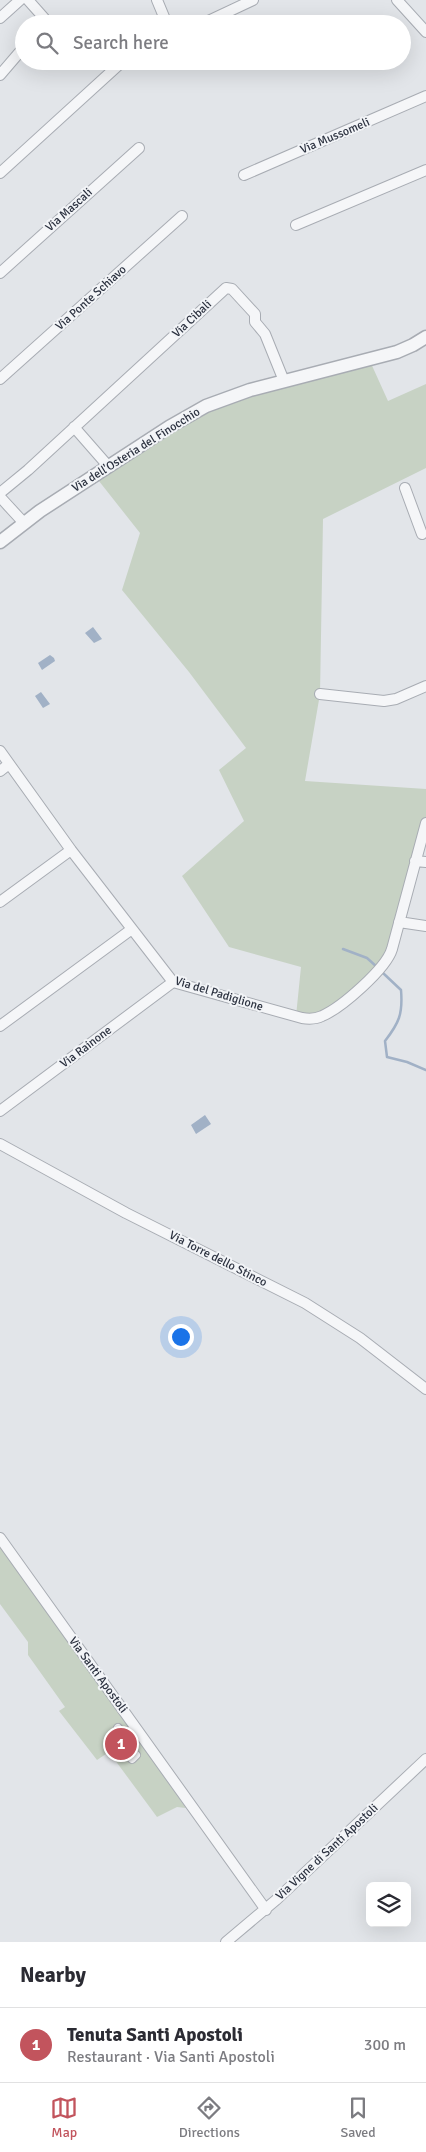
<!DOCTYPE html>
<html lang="en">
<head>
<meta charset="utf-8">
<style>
  body { margin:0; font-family:Signika,sans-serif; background:#f2f2f3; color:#2b2b33 }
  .controls { position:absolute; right:15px; bottom:15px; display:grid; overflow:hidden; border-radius:8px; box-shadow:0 5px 20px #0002 }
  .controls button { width:45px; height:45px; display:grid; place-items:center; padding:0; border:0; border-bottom:1px solid #e1e1e2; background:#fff; color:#2b2b33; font:25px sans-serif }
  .you { position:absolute; left:180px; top:1336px; width:18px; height:18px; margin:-12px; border:4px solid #fff; border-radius:50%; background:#1a73e8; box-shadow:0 0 0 8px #1a73e833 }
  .badge { display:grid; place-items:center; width:32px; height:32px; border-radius:50%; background:#c2545d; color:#fff; font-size:16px; font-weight:700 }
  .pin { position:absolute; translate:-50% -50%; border:2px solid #fff; box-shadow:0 1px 5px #0006 }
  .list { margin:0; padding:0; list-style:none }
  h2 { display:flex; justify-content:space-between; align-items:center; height:65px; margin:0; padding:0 20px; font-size:21px }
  h2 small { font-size:16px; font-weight:400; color:#7c7c81 }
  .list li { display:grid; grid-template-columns:32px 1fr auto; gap:15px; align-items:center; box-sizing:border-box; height:75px; padding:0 20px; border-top:1px solid #e1e1e2 }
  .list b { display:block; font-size:19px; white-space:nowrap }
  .list p { margin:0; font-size:16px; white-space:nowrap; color:#7c7c81 }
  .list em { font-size:16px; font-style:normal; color:#7c7c81 }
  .icon { flex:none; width:28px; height:28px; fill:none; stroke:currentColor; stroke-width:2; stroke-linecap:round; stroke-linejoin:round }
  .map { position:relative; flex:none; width:426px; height:1942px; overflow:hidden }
  .search { position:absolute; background:#fff; box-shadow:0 5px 20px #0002; left:15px; right:15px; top:15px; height:55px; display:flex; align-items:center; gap:12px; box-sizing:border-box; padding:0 18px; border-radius:28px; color:#7c7c81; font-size:19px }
  .sheet { height:140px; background:#fff }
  nav { display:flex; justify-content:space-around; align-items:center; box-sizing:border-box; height:70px; border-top:1px solid #e1e1e2; background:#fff; font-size:14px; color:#7c7c81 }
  nav a { display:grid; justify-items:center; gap:2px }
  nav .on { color:#c2545d }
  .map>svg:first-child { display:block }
  .green { fill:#c7d2c4 }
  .water { fill:#a1b1c6 }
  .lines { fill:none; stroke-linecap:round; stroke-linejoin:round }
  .stream { stroke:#a1b1c6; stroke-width:2.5 }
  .pedestrian-casing { stroke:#a8acb3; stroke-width:10 }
  .minor-casing { stroke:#a8acb3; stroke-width:12 }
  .tertiary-casing { stroke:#a8acb3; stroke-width:15 }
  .pedestrian { stroke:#f5f6f8; stroke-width:8 }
  .minor { stroke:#f5f6f8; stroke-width:10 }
  .tertiary { stroke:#f5f6f8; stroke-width:12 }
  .labels { text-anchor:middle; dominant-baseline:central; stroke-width:4; stroke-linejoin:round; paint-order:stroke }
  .street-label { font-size:12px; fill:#2c3240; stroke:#f2f4f7 }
</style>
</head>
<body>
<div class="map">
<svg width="426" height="1942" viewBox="0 0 426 1942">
  <rect width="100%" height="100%" fill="#e2e5e9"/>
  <path class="green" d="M369,359L388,401L426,384V468L323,519L320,694L305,781L426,789V823L388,960L322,1016H296L301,967L229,947L182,876L244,821L219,770L246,748L189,672L122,590L140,533L95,476L200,409Z
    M0,1543L186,1808L177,1807L157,1817L109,1752L97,1760L59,1711L65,1707L28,1655V1642L0,1604Z"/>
  <path class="water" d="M93,627L102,639L94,643L85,633Z
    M50,655L54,658L55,661L42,670L38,663Z
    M41,692L50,704L43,708L35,696Z
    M205,1115L211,1124L196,1134L191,1125Z"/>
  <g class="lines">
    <path class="stream" d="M343,949L367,958L377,967
      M383,973L401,990C403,1014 399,1023 385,1041L387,1057L407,1062L426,1070"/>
    <g class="pedestrian-casing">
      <path id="pedestrian" d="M118,1728L128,1741
        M127,1752L130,1731
        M132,1759L136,1755"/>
    </g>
    <g class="minor-casing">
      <path id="minor" d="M28,0L44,18L46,24
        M157,0L167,24
        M397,0L426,32
        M0,18L20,0
        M202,24L253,0
        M0,75L24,47
        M0,173L123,61
        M244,175L426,96
        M296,225L426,170
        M0,273L139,148
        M0,379L182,216
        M74,427L109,467
        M405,488L422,534
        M0,493L28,470L226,288L232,289L255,314V322L265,334L284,381
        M0,497L24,523
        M320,694L384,701L396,699L426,686
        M0,751L71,850L173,982L302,1018C308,1019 316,1019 322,1016C341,1008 386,969 392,949L426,823
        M0,771L9,764
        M415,861L426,862
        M0,902L71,850
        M399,922L426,926
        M0,1026L132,929
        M0,1111L173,982
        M0,1144L126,1213L305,1303L360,1338L426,1389
        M0,1538L266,1910
        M226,1942L276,1900L426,1759"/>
    </g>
    <g class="tertiary-casing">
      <path id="tertiary" d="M0,542L40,511L169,427L206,406L250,390L397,352L413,345L426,337"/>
    </g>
    <use href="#pedestrian" class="pedestrian"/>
    <use href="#minor" class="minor"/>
    <use href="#tertiary" class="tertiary"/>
  </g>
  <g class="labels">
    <g class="street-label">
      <text transform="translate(335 136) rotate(-23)">Via Mussomeli</text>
      <text transform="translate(69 210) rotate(-42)">Via Mascali</text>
      <text transform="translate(91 298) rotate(-42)">Via Ponte Schiavo</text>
      <text transform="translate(192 319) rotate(-43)">Via Cibali</text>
      <text transform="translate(136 450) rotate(-32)">Via dell'Osteria del Finocchio</text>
      <text transform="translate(219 994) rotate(17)">Via del Padiglione</text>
      <text transform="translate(86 1047) rotate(-37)">Via Rainone</text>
      <text transform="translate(218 1259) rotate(27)">Via Torre dello Stinco</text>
      <text transform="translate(98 1675) rotate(54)">Via Santi Apostoli</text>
      <text transform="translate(327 1852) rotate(-43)">Via Vigne di Santi Apostoli</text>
    </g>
  </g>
</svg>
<div class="controls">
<button><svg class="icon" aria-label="layers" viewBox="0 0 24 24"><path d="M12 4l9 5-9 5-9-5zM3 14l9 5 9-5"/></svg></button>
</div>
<div class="you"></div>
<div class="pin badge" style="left:121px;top:1744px">1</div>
<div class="search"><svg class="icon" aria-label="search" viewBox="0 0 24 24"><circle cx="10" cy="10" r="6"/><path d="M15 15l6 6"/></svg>Search here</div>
</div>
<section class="sheet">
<h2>Nearby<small></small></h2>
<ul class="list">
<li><span class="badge">1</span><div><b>Tenuta Santi Apostoli</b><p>Restaurant · Via Santi Apostoli</p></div><em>300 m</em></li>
</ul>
</section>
<nav>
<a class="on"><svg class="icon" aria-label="map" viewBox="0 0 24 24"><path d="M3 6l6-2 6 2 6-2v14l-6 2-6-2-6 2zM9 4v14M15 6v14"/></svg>Map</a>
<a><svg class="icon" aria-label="directions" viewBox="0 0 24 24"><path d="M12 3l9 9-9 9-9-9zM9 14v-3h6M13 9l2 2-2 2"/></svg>Directions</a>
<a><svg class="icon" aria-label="saved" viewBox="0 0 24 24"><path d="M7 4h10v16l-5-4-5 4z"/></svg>Saved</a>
</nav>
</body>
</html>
